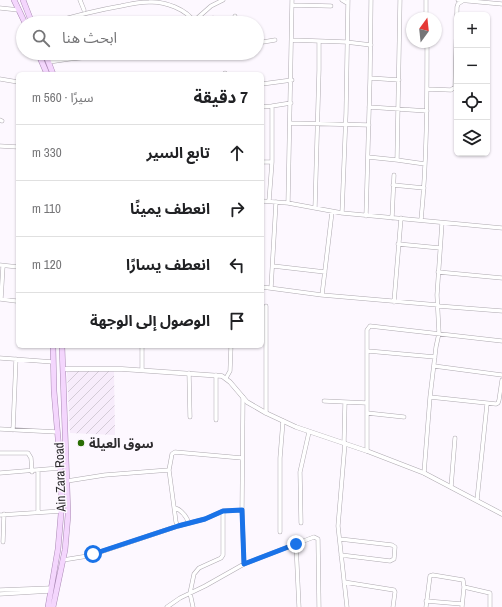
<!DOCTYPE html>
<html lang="ar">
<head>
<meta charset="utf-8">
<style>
  body { margin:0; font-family:"Archivo Narrow","Noto Sans Arabic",sans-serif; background:#f6f6f6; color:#202124; direction:rtl }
  .controls { position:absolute; right:12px; top:12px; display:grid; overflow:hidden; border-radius:6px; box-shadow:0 1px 3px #0004 }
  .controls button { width:36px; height:36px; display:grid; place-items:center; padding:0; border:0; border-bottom:1px solid #e0e0e0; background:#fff; color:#202124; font:20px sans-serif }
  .compass { position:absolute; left:406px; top:12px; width:36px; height:36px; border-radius:50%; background:#fff; box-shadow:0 1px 3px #0004; rotate:15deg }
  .stop { position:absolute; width:12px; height:12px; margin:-9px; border:3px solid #1a73e8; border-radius:50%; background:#fff }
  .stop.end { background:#1a73e8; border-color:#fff; box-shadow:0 1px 4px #0008 }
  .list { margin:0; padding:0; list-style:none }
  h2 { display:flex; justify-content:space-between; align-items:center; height:52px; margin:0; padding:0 16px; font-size:17px }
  h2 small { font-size:13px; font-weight:400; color:#757577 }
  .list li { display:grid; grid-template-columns:26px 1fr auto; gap:12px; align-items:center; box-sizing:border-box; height:56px; padding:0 16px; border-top:1px solid #e0e0e0 }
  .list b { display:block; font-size:15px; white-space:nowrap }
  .list em { font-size:13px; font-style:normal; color:#757577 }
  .icon { flex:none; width:22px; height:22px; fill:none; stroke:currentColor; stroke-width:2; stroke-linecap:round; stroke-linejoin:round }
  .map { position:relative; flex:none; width:502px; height:607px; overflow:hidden; direction:ltr }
  .search { position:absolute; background:#fff; box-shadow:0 1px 3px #0004; left:16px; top:16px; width:248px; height:44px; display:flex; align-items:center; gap:10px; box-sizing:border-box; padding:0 14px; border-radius:22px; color:#757577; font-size:15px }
  .panel { position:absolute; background:#fff; box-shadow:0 1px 3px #0004; left:16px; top:72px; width:248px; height:276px; border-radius:6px; direction:rtl }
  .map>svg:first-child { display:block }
  .industrial { fill:url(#industrial-furrows) }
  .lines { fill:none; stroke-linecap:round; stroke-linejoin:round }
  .minor-casing { stroke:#aea9b0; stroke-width:4.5 }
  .tertiary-casing { stroke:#aea9b0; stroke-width:5 }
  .primary-casing { stroke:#a988b3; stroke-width:6 }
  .minor { stroke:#fff; stroke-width:3.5 }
  .tertiary { stroke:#fff; stroke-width:4 }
  .primary { stroke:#f4d6fd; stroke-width:5 }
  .route { stroke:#1a73e8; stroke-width:5 }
  .poi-dot { fill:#2a6d04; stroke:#fdf8ff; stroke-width:1.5 }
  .labels { text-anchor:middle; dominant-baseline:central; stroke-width:3; stroke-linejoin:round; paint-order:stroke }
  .poi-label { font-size:13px; font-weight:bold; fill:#2d2b2e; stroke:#fdf8ff; text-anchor:start }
  .street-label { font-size:13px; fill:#2d2b2e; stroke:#fdf8ff }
</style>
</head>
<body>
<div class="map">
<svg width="502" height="607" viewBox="0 0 502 607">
  <defs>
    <pattern id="industrial-furrows" width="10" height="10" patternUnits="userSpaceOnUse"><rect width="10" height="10" fill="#f7ecfb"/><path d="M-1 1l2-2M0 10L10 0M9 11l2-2" fill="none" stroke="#d4cbd7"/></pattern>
  </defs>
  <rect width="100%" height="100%" fill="#fdf8ff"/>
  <path class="industrial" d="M70,371H114L115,435L70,433L67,373Z"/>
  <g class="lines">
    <g class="minor-casing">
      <path id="minor" d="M80,0L84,10
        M342,0L347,3
        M426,0V18
        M458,0L502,4
        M292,5L331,6
        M0,8L19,10
        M235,16L236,23
        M213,18V23
        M177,21V23
        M194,21L211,6L223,0
        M51,23C74,16 98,10 121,6C130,4 140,2 149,2C164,1 187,9 195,23
        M153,23H154
        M292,40L319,41
        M257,43L275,40
        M49,62L69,59L130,53
        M225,73V74
        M370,78L399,80
        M0,79L18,82
        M262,84L292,80
        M427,89L451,90L455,87L457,7L458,4L464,0
        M272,106L291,103
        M262,107L272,106V162L269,201
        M369,107L427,111
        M0,120L2,121
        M290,123L369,125
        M0,146L18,147
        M368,157L397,160L400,0
        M397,160L425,164
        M262,162H272
        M393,185L424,188
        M262,201L288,203L342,213L502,228
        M288,203L292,0
        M315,208L319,70V41L346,42L371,45
        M342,213L346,113L348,0
        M366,216L370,78L371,0
        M392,218L394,175
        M421,220C427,161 427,101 427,42
        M398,244L440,248
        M0,265L18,267
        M273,266L325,272
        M438,272L502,278
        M262,287L322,295L438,305
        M271,288L276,202
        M322,295L332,212
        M0,299L16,301
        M1,299L3,266
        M394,302L401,218
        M438,306L502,311
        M368,351L435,357
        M0,358L53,362
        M434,366L502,375
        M142,370V346
        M189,373L190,417
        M226,378L230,371L231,346
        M243,397L242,510L244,564
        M430,397L496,404L498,403L499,400L502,380
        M324,401L367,403
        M266,413V306
        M367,413L404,417
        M216,420V375
        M0,429L57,432
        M13,430L16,359
        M344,443L345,402
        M345,443L338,526L347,607
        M367,451V330L370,326L502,341
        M0,453H28L31,458L32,472
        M169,470L172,454L175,452L242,458
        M0,473L60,468
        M424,473L430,397L436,347L439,333L437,295L442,223
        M451,487L455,438
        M477,500L487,404
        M175,508C182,510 186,516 189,523
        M38,512V470
        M0,515L62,511
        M301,523L300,472L309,432
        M178,526L205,519L223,511L242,510
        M280,532V458L283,421
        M340,539L392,545L395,547L394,559L390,561L341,555
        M3,542L4,514
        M296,544L299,607
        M63,560L88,556L178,526L176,522L169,470L105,475L67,481
        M344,582L394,590L395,592L393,607
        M464,587L490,593V607
        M0,590L51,588
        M0,594L50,591
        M426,601L462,604
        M167,607L180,598L205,586L244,564L314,537L318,539L319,607
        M193,607L190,593L194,574L199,568L221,558L223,555V511
        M426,607L430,576L433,575L463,580L464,587L462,607"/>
    </g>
    <g class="tertiary-casing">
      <path id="tertiary" d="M63,369H122L222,376L230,382L247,402L266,413L296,427L367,451L424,473L502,514"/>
    </g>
    <g class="primary-casing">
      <path id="primary" d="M14,0L25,23
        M23,0L32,23
        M38,53L47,74
        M45,53L53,74
        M48,607L58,549L62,502L59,450L54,391L53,346
        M53,607L65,550L68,515L62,346"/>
    </g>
    <use href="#minor" class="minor"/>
    <use href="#tertiary" class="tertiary"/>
    <use href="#primary" class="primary"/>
  </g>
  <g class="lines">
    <path class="route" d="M93,554L178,526L205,519L223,511L242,510L244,564L296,544"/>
  </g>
  <circle class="poi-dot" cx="81" cy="443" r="4"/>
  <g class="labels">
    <g class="poi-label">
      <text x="89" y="443">سوق العيلة</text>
    </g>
    <g class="street-label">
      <text transform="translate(60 477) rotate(-92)">Ain Zara Road</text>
    </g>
  </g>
</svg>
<div class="controls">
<button>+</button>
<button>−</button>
<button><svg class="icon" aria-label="locate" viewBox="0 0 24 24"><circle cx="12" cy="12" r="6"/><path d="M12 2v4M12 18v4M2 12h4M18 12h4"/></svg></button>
<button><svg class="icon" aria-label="layers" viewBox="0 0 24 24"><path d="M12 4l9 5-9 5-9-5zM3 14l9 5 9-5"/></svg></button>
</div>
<svg class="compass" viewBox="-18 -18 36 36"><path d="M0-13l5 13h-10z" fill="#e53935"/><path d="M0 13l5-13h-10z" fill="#757577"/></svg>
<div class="stop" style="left:93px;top:554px"></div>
<div class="stop end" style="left:296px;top:544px"></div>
<div class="search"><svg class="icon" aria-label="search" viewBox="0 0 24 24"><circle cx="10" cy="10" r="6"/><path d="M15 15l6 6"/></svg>ابحث هنا</div>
<section class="panel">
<h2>7 دقيقة<small>سيرًا · 560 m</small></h2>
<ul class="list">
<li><svg class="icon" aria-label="ahead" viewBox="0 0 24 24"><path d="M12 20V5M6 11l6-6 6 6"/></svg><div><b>تابع السير</b></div><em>330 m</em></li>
<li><svg class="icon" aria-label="right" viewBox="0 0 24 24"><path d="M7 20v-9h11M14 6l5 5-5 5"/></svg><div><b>انعطف يمينًا</b></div><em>110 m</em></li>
<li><svg class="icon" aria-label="left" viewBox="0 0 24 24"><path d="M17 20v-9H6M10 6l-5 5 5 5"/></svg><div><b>انعطف يسارًا</b></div><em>120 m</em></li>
<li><svg class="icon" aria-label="arrive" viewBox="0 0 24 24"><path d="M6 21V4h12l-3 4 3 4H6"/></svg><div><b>الوصول إلى الوجهة</b></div></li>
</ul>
</section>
</div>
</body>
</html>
